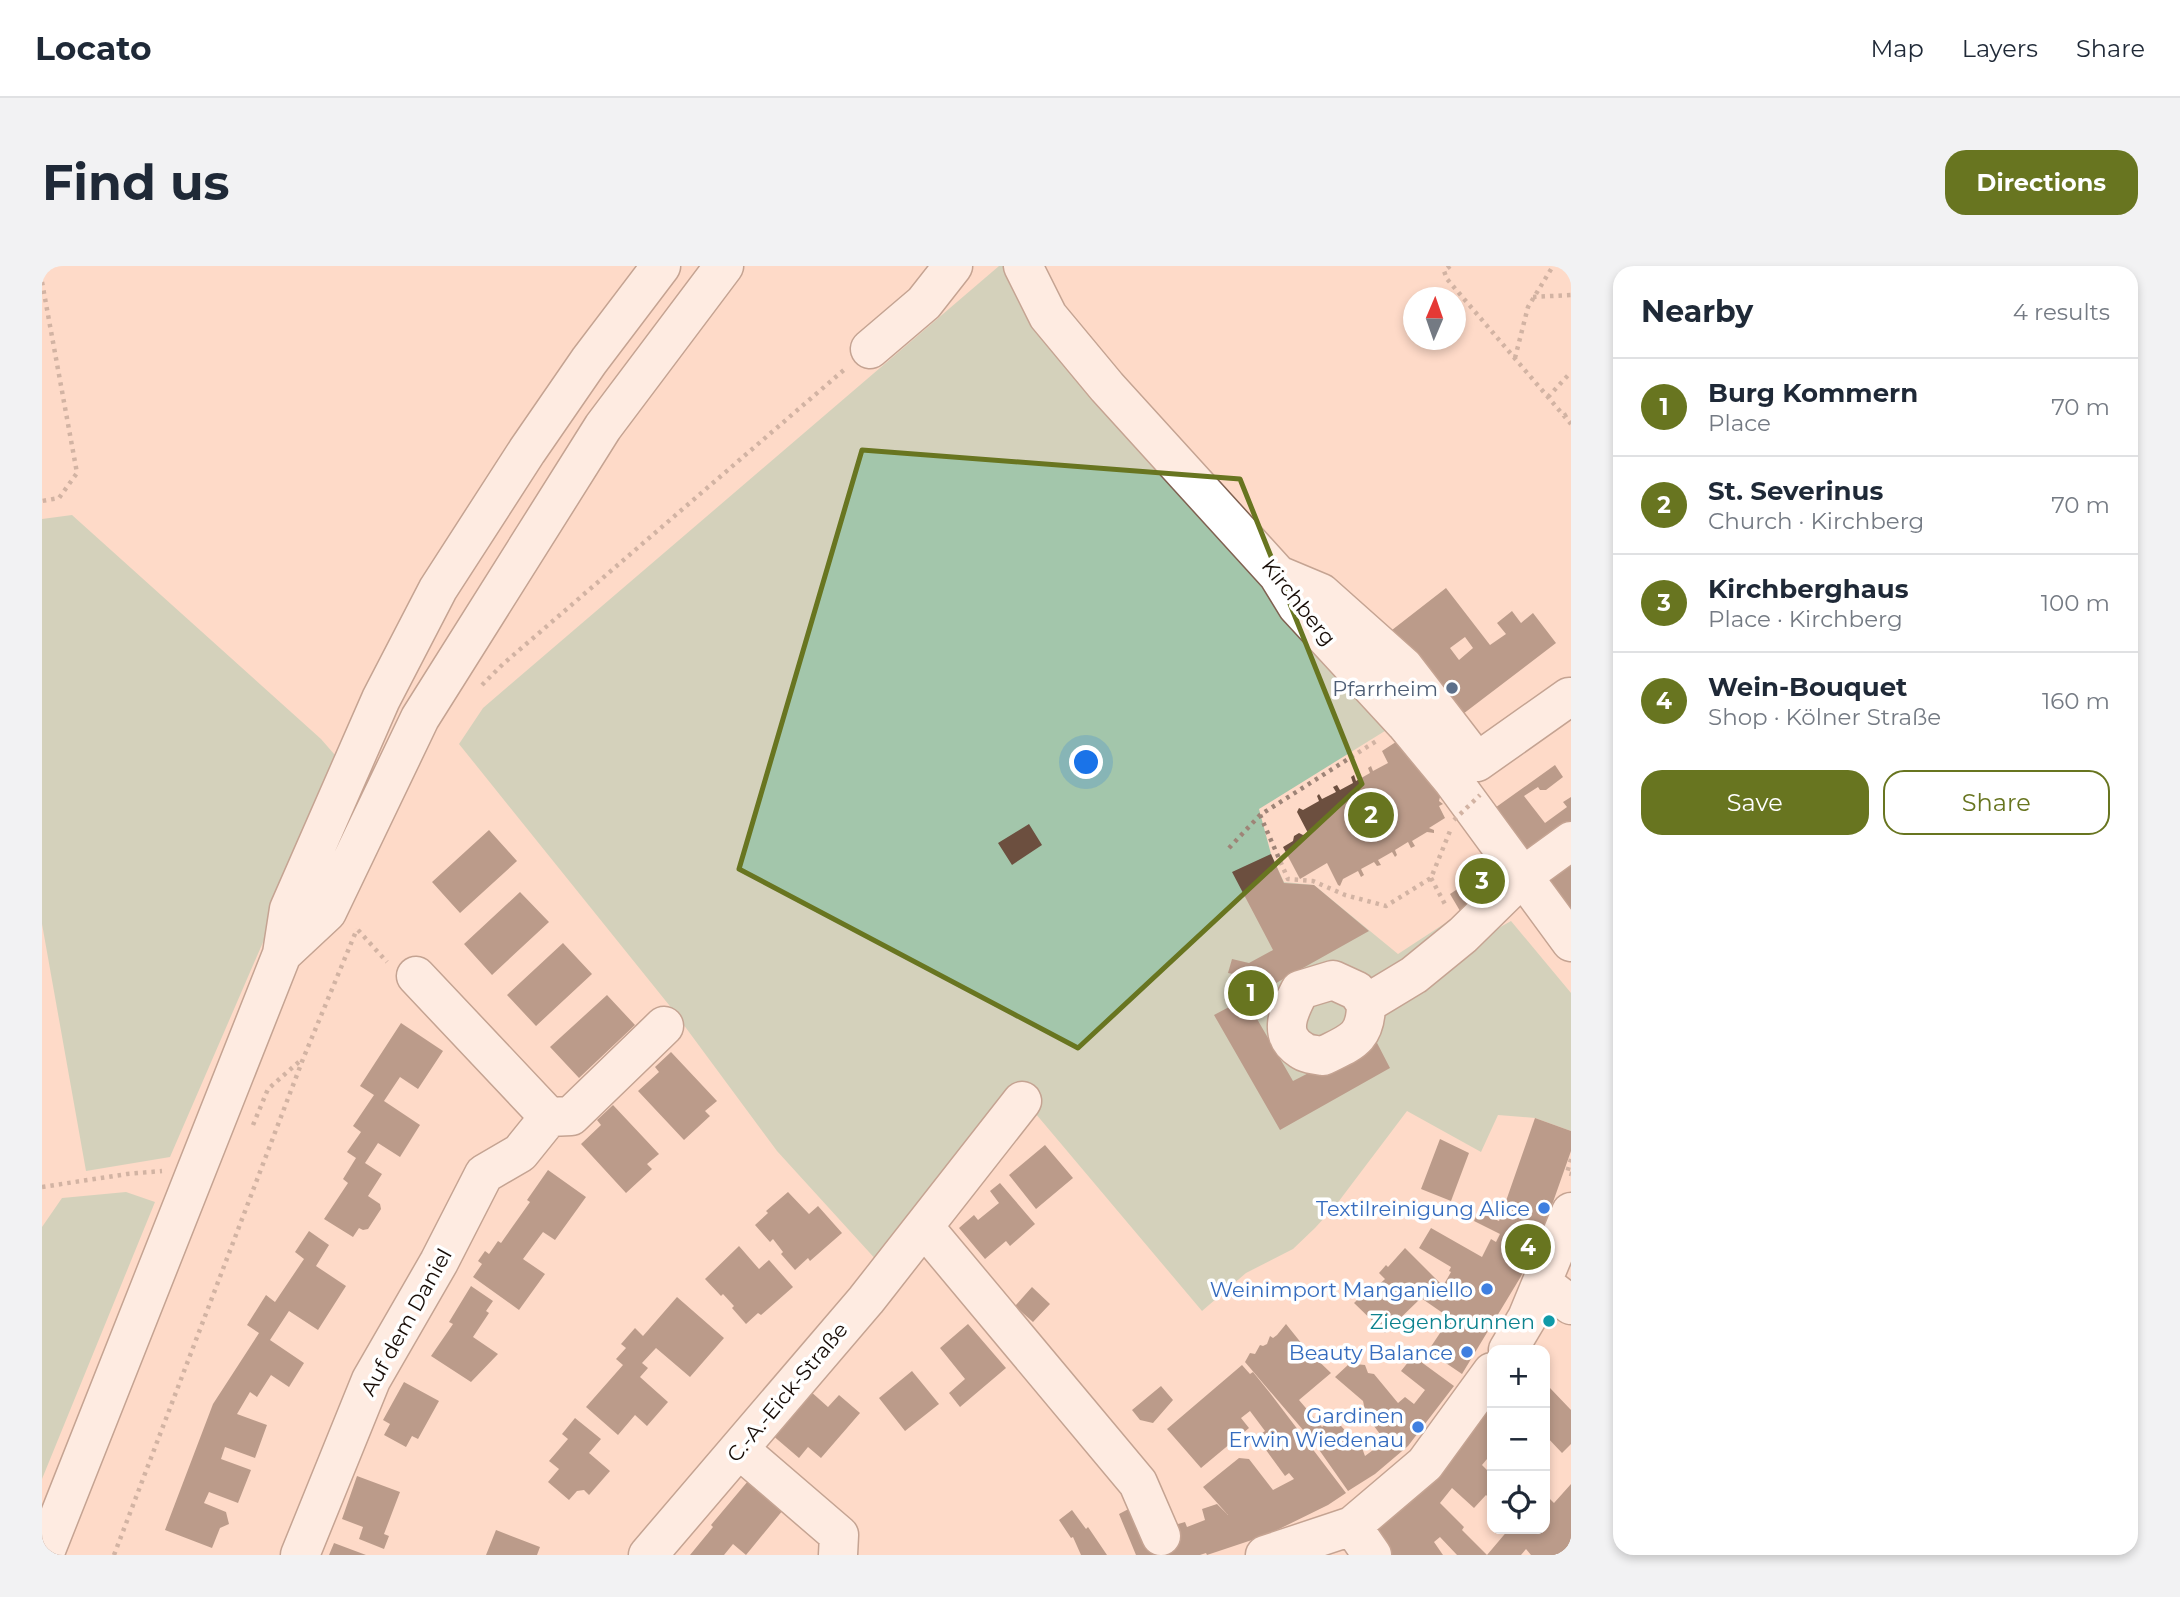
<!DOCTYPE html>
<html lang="en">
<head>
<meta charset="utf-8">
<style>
  body { margin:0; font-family:Montserrat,sans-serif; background:#f2f2f3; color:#1f2937 }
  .controls { position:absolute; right:21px; bottom:21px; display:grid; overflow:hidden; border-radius:14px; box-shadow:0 4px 10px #0003 }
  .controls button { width:63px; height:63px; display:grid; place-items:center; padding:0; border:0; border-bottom:2px solid #e0e1e3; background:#fff; color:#1f2937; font:35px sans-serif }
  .compass { position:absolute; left:1361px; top:21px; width:63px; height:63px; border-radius:50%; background:#fff; box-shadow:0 4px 10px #0003; rotate:2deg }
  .you { position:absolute; left:1045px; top:497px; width:24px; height:24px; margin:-18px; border:5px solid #fff; border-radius:50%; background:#1a73e8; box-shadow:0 0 0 10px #1a73e833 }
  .badge { display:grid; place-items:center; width:46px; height:46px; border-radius:50%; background:#687520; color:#fff; font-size:23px; font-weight:700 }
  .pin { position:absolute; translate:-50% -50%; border:4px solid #fff; box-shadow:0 2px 7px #0006 }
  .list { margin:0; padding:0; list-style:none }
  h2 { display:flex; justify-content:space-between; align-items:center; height:91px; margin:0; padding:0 28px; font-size:30px }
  h2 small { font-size:23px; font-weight:400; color:#747a83 }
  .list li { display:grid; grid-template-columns:46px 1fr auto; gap:21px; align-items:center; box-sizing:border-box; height:98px; padding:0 28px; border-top:2px solid #e0e1e3 }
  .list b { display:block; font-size:26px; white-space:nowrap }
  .list p { margin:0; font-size:23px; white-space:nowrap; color:#747a83 }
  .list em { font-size:23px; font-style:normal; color:#747a83 }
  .actions { display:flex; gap:14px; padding:21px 28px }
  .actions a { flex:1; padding:16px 0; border:2px solid #687520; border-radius:21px; text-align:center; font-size:24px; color:#687520 }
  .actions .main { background:#687520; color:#fff }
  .icon { flex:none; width:38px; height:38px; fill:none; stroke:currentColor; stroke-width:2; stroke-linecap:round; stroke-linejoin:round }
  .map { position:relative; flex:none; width:1529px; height:1289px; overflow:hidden; border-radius:21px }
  header { display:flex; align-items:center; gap:42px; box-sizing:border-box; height:98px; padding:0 35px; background:#fff; border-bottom:2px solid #e0e1e3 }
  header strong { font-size:33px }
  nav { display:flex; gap:38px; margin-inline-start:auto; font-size:24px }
  .intro { display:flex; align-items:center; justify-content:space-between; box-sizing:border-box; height:168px; padding:0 42px }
  h1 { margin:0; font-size:49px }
  .button { padding:18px 32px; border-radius:21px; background:#687520; color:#fff; font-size:24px; font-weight:700 }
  main { display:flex; gap:42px; padding:0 42px }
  aside { flex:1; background:#fff; border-radius:21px; box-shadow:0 4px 10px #0003 }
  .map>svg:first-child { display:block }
  .green { fill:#a3c6ab }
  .building { fill:#6c4f3f; fill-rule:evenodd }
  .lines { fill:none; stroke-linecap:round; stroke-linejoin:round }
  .minor-casing { stroke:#806151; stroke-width:41 }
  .major-casing { stroke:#806151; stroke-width:41 }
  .path { stroke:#9e8477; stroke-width:4.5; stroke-dasharray:3.5 5; stroke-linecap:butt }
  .minor { stroke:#fff; stroke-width:38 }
  .major { stroke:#fff; stroke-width:38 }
  .path-bridge { stroke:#9e8477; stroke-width:4.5; stroke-dasharray:3.5 5; stroke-linecap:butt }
  .marked { fill:none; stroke:#687520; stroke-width:5; stroke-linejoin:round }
  .service-dot { fill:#5c6f8a; stroke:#fff; stroke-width:2.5 }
  .shop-dot { fill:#3f7fe0; stroke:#fff; stroke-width:2.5 }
  .culture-dot { fill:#0f9aa8; stroke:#fff; stroke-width:2.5 }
  .labels { text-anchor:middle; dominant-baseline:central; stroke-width:7; stroke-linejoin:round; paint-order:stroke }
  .street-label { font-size:21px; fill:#170c06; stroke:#fff }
  .service-label { font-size:21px; fill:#4e5e75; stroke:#fff; text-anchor:end }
  .shop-label { font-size:21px; fill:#366cbe; stroke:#fff; text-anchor:end }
  .culture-label { font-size:21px; fill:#0d838f; stroke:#fff; text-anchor:end }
</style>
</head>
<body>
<header>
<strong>Locato</strong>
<nav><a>Map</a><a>Layers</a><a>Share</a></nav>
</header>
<div class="intro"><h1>Find us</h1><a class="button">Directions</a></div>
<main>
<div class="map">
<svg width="1529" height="1289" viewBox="0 0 1529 1289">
  <rect width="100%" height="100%" fill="#fedac8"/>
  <path class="green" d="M957,0H963L1351,460L1217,543L1229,588L1242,616L1272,619L1356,688L1408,654L1428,678L1469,655L1529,727V865L1493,852L1456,849L1439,886L1365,845L1294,939L1273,962L1251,983L1204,1007L1160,1045L988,841L837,997L735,885L627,739L417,478L441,442Z
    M30,249L279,473L299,496L128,891L44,905L0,658V253Z
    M84,926L113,936L0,1213V961L20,932Z"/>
  <path class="building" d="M1404,322L1448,379L1464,368L1455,357L1470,345L1479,357L1491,347L1514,377L1417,451L1350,364ZM1423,371L1431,382L1417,394L1408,382Z
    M1360,472L1400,523L1397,535L1401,538L1397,540L1403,552L1387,562L1392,564V567L1385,566L1370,575L1373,580L1369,582L1366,576L1353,584L1355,589L1353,591L1350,586L1336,594L1339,599L1335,600L1332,596L1319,603L1322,609L1319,611L1316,605L1301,613L1298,620L1296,619L1285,597L1258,613L1241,581L1251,575L1252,570L1257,567L1261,569L1266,567L1255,546L1257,542L1261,544L1277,535L1275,530L1277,528L1280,533L1294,526L1291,521L1295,519L1298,524L1311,517L1309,511L1312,509L1314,515L1328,507L1326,502L1329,500L1331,505L1346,497L1340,485Z
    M1513,499L1521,511L1504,524H1498L1496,521L1482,530L1503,557L1525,541L1521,536L1529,531V562L1487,593L1450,544Z
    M987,558L1000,579L970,599L956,577Z
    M447,564L475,595L418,647L390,616Z
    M1448,586L1465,619L1421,650L1408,628L1420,620L1414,611Z
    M1529,586V648L1499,608Z
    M1229,588L1242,617L1272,619L1327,665L1204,734L1251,815L1333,773L1348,802L1238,864L1172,749L1204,732L1198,722L1206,715L1203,711V715L1196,714V709L1186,707L1190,693L1207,697L1231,684L1190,606Z
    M478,626L507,656L450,709L422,678Z
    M521,677L550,708L494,760L465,729Z
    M565,729L593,759L537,812L508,781Z
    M359,757L401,785L376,823L358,811L342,835L378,859L358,891L336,877L323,897L340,908L326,930L338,938L339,943L326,963L321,964L317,962L311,971L282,953L306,917L301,913L314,892L305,886L319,866L311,860L332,829L318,820Z
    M629,786L675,835L663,845L668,850L642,874L596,825L617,806L613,801Z
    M571,839L617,888L605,898L610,903L584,927L539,878L559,859L555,854Z
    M1493,852L1529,865V885L1498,973L1478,1012L1420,1108L1386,1085L1408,1052L1379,1032L1343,1067L1312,1037L1324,1025L1327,1028L1343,1013L1337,1007L1344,999L1346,1001L1363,982L1401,1020L1409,1006L1407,1005L1409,1001L1377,982L1389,962L1440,991L1449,973L1454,976L1458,968L1432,955L1436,946L1457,955Z
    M1398,873L1427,887L1409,935L1379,923Z
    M1003,879L1031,912L994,943L967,909Z
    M506,904L544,931L513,974L501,966L481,993L503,1008L477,1044L431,1011L440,998L436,995L443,985L447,988L456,975L459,977L488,936L485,934Z
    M958,917L993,958L968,980L964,975L943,993L917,962L932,949L936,954L957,937L948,925Z
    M746,926L767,948L776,940L800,967L768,995L766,992L753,1004L739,988L741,986L731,973L728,976L713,959L726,947L724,945Z
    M267,965L287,979L274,1000L304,1020L276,1064L247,1045L228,1074L262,1097L247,1121L229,1109L215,1131L208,1126L195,1148L225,1159L213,1192L183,1181L179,1193L209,1204L196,1237L167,1226L162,1237L184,1246L187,1258L178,1262L170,1282L123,1264L171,1138L217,1067L205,1059L224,1029L233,1036L262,993L253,986Z
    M697,980L717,1003L727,994L751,1021L719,1049L716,1047L704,1058L690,1042L692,1040L681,1028L679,1030L663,1013Z
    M429,1020L451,1035L444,1045L447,1047L431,1071L456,1088L429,1116L389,1090L411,1058L407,1056Z
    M990,1021L1008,1038L991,1056L973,1040Z
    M635,1031L682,1072L648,1111L614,1082L600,1097L606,1102L598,1111L626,1136L605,1160L593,1149L576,1169L544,1141L581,1099L574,1093L584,1082L579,1078L593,1062L601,1070Z
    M926,1058L964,1102L918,1141L907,1127L923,1113L898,1082Z
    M1244,1058L1264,1083L1289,1107L1257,1134L1280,1161L1291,1151L1308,1170L1315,1168L1323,1190L1343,1175L1324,1149L1321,1135L1293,1111L1307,1098L1309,1100L1313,1098L1323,1099L1326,1107L1332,1108L1356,1137L1363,1131L1372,1138L1383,1124L1359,1105L1371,1090L1412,1120L1366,1180L1333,1208L1306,1225L1273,1178L1203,1096L1208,1087L1213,1088L1218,1079L1221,1080L1225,1078L1228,1070L1231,1072L1235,1069Z
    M1200,1099L1208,1108L1211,1106L1228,1127L1304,1227L1286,1239L1225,1269L1165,1289L1164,1287L1158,1289H1094L1077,1248L1096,1238L1129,1260L1143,1256L1145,1261L1163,1254L1160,1243L1175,1238L1186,1249L1161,1221L1197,1192L1207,1193L1231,1224L1252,1213L1247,1207L1243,1210L1219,1177L1215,1171L1223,1165L1208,1145L1199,1152L1207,1162L1159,1202L1125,1163Z
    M870,1105L897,1138L863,1165L837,1132Z
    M362,1116L397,1135L376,1173L370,1170L364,1181L342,1169L348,1158L341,1154Z
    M1119,1120L1131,1134L1111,1157L1098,1154L1090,1144Z
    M1503,1120L1506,1124L1508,1122L1529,1144V1178L1520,1187L1503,1169Z
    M767,1124L786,1141L797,1129L818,1147L779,1192L766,1181L757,1192L729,1168Z
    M1450,1139V1187L1440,1199L1450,1209V1235L1444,1229L1432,1242L1410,1222L1398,1237L1422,1261L1420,1264L1445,1289L1467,1263H1503V1233L1505,1230L1512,1237L1529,1218V1289H1489L1484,1283L1479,1289H1415L1398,1271L1392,1276L1401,1289H1346L1330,1268L1423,1171Z
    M533,1152L559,1173L547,1187L568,1205L547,1229L542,1224L535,1225L527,1234L506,1216L517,1203L507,1195L526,1173L520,1168Z
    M315,1210L358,1226L342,1268L347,1270L342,1283L317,1273L321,1261L300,1253Z
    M706,1215L741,1244L704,1289L691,1278L682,1289H648L671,1261L669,1259Z
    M1030,1244L1044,1263L1046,1261L1065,1289H1039L1031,1271L1029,1272L1017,1254Z
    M454,1264L498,1281L495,1289H444Z
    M292,1277L324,1289H287Z"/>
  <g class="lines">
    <g class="minor-casing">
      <path id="minor" d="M981,0L1006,50L1065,121L1236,309L1255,340L1363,457L1411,515L1529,676
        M828,83L882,37L911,0
        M1236,309L1279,327L1362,401L1435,496L1527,431
        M1324,738L1315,725L1291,714L1258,724C1248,743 1234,768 1259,784C1264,788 1274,789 1281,790C1309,776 1324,773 1324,738L1372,709L1421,669L1481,610L1529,575
        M507,851L529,850L622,760
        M882,961L1096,1217L1119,1270
        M1500,1017L1529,1039
        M1466,1084L1485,1052L1529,946
        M697,1183L797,1269L796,1289
        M1310,1260L1330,1289
        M258,1289L329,1114L397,996L442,908L478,887L507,851L374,710
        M606,1289L824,1034L980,835
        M1223,1289L1310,1260L1383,1198L1450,1106"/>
    </g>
    <g class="major-casing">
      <path id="major" d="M240,688L285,646L378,452L561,161L682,0
        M2,1289L240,688L247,643L339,433L396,323L485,185L547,95L619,0"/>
    </g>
    <path class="path" d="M1408,0L1402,5L1405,13L1529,158
      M0,16L35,207L17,232L0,235
      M1491,31L1529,29
      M1473,92L1486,41L1511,0
      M1506,131L1529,106
      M1522,150L1529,146
      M440,419L461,398L803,103
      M1218,549L1246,613L1271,615L1303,629L1344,640L1389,612L1408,565
      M1187,582L1218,549L1336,474
      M1389,612L1405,642
      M316,664L345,696
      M211,859L226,823L259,794
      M1529,893L1525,907L1529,908
      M0,921L85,908L120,905
      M72,1289L261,793L315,663"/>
    <use href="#minor" class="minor"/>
    <use href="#major" class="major"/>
    <path class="path-bridge" d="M1412,554L1438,529"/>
  </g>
  <path d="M0 0H1529V1289H0ZM820,184L1198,213L1320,518L1036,782L697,603Z" fill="#fedac8" fill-opacity=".55" fill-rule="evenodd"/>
  <path class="marked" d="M820,184L1198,213L1320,518L1036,782L697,603Z"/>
  <circle class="service-dot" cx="1410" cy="422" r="7"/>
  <g class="shop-dot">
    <circle cx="1502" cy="942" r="7"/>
    <circle cx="1445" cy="1023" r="7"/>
    <circle cx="1425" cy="1086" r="7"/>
    <circle cx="1376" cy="1161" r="7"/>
  </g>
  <circle class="culture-dot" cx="1507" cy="1055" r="7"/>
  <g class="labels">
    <g class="street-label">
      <text transform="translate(1257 336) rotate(51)">Kirchberg</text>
      <text transform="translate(364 1056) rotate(-61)">Auf dem Daniel</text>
      <text transform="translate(745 1126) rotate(-50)">C.-A.-Eick-Straße</text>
    </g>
    <g class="service-label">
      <text x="1396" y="422">Pfarrheim</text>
    </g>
    <g class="shop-label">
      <text x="1488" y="942">Textilreinigung Alice</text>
      <text x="1431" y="1023">Weinimport Manganiello</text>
      <text x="1411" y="1086">Beauty Balance</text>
      <text x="1362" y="1149">Gardinen<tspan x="1362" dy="24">Erwin Wiedenau</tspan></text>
    </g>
    <g class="culture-label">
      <text x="1493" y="1055">Ziegenbrunnen</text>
    </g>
  </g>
</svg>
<div class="controls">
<button>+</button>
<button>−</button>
<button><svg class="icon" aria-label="locate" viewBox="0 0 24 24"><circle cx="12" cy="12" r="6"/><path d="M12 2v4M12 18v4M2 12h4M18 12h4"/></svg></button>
</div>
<svg class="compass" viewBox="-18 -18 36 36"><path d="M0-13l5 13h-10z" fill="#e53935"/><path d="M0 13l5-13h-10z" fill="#747a83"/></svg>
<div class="you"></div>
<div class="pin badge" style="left:1209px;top:727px">1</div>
<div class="pin badge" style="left:1329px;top:549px">2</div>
<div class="pin badge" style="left:1440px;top:615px">3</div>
<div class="pin badge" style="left:1486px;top:981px">4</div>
</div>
<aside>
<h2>Nearby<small>4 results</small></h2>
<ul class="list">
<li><span class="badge">1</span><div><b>Burg Kommern</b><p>Place</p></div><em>70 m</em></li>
<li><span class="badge">2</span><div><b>St. Severinus</b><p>Church · Kirchberg</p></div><em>70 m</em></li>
<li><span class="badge">3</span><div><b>Kirchberghaus</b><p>Place · Kirchberg</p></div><em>100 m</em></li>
<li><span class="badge">4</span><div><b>Wein-Bouquet</b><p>Shop · Kölner Straße</p></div><em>160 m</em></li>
</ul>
<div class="actions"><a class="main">Save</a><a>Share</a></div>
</aside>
</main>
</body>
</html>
